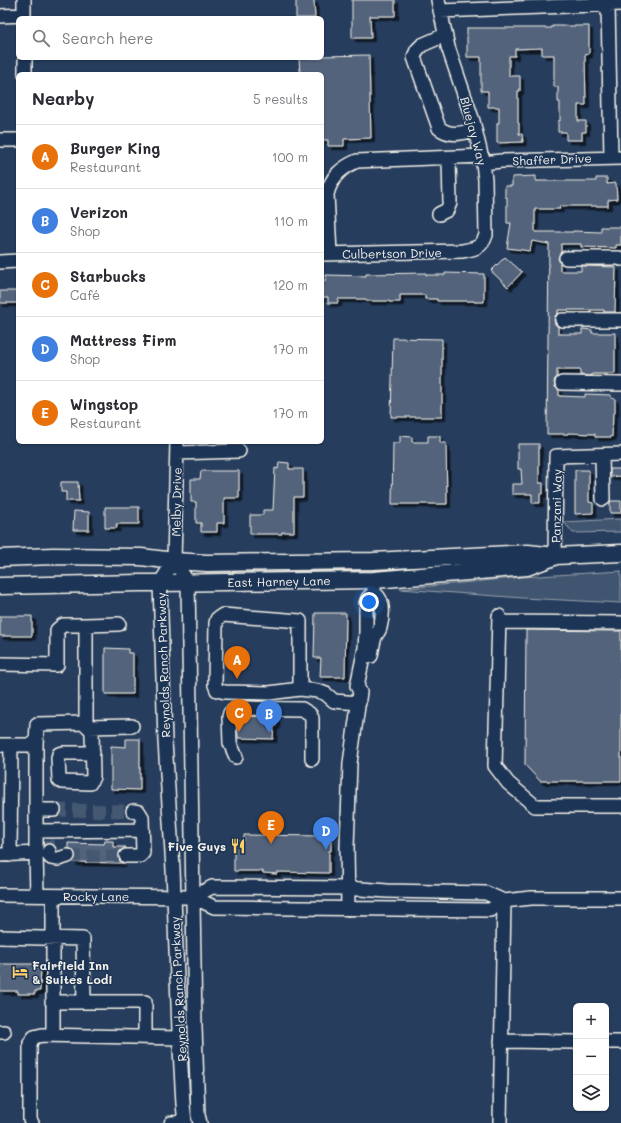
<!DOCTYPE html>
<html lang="en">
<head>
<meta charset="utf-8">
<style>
  body { margin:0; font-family:Mali,sans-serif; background:#f7f7f7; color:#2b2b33 }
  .controls { position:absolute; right:12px; bottom:12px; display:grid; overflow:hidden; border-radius:6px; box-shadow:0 1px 3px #0004 }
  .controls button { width:36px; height:36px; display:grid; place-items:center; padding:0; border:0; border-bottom:1px solid #e1e1e2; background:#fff; color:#2b2b33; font:20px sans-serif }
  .you { position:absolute; left:369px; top:602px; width:14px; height:14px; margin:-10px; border:3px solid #fff; border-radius:50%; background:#1a73e8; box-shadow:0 0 0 6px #1a73e833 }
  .badge { display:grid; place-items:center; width:26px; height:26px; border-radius:50%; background:#0f766e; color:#fff; font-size:13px; font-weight:700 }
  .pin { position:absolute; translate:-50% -33px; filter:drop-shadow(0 1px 2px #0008) }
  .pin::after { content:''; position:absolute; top:21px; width:14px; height:12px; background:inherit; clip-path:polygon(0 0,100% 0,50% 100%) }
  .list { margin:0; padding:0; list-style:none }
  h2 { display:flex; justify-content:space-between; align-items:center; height:52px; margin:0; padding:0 16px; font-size:17px }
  h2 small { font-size:13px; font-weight:400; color:#7c7c81 }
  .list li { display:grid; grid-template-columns:26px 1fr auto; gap:12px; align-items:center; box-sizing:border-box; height:64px; padding:0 16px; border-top:1px solid #e1e1e2 }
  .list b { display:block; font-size:15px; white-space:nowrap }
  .list p { margin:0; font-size:13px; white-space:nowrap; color:#7c7c81 }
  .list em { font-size:13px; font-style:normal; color:#7c7c81 }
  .icon { flex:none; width:22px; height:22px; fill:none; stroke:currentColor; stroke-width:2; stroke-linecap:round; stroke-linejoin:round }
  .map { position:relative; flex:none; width:621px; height:1123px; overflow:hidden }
  .search { position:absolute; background:#fff; box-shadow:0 1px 3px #0004; left:16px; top:16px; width:308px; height:44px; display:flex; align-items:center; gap:10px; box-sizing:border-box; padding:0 14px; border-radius:6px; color:#7c7c81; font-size:15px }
  .panel { position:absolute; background:#fff; box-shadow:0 1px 3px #0004; left:16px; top:72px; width:308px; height:372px; border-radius:6px }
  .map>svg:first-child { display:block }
  .green { fill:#40546f; stroke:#9aa2ac }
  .building { fill:#52647b; stroke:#f4f1e8; filter:url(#shadow) }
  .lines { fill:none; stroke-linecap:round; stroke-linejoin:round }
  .minor-tunnel { stroke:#455872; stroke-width:13; stroke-dasharray:13 6; stroke-linecap:butt }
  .minor-casing { stroke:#f4f1e8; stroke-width:16 }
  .major-casing { stroke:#f4f1e8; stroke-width:19 }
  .minor { stroke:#1d3557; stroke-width:13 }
  .major { stroke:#1d3557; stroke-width:16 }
  .labels { text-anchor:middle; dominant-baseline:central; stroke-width:3; stroke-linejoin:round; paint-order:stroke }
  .street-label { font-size:12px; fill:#f4f1e8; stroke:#1d3557 }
  .poi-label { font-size:12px; font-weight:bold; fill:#f4f1e8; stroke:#1d3557; text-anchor:end }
</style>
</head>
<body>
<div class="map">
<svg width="621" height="1123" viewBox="0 0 621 1123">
  <defs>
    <filter id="shadow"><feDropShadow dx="3.5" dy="3.5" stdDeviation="0" flood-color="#0009"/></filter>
  </defs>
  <rect width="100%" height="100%" fill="#263d5d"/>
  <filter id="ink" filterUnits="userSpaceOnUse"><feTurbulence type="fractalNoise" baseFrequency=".025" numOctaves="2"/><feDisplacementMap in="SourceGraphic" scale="8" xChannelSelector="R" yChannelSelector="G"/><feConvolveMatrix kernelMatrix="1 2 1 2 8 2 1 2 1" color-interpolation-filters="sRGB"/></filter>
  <g filter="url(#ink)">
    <path class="green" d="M621,519V532L573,533L564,522Z
      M621,571V603L523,598L400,589L523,577Z"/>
    <path class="building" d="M296,0H314L315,18H296Z
      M352,0H395V16H370L371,38H352Z
      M552,26H589V54L585,55L586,105H578V121H586V132H582V140H566V132H558V121H560V102H558V87H554V55H542V48L515,49V56H509V76H520V91H518V123H519V134H522L523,142L497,143V123H499V107H488V91H481V57H467V28H552Z
      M369,55L371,138L344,139V146H328V140H322V74H300L299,58H322V56Z
      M536,176V181H596V178H607V184L616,183L617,199L608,200V206H559L560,209H535V232H573V231L601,232V227H621V245H616V248L581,247V244H561V252L558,258L560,263V271H581V266L616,267L615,312H604V310H558V313L555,316L554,320L555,324L558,327V334H582V329L592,330V333H615V374H592V376L580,375V370H557V377L555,379L554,382L555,387L559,390V396L585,397V394L611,395V398L615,399V413H613L612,437H595V434L568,433V434H547L549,244L532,241L530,251L507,248L511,223H507V197H505V186H512V177Z
      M505,257L522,272L508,287L491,271Z
      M426,273V275H445V273L484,274V302H474V301H437V299H425V295H400V302H389V301H366V299H338V303H328V297H322V280H326V275L366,276V274Z
      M0,291H18V303H0Z
      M393,338L442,339V417H391Z
      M400,436L412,437V442H428V436H440V443H446L447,504H392L393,443H400Z
      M518,444H539V483H543V494H540V503H532V494H512V484H522L521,469H518Z
      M279,462L289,463V469H303V497H294V532H282V534H250V515H263V510H273L275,468L278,469Z
      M610,469H621V476L610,477Z
      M575,470H589V502L593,503V513L575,514Z
      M201,471H239V498H224V523H217V532H201V523H196V502H191V479H200Z
      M61,482H78L79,501H66V492H61Z
      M610,501H621V513H610Z
      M105,507H139V524H116L117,528H105Z
      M74,511L89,512V530H73Z
      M315,613H346L345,677H320L321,658H314Z
      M0,616H32V636H0Z
      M526,630L621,631V781H540L525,765Z
      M105,648L128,649V653H133V694H105Z
      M240,716L276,717V726H274L273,739L238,738L237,718Z
      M126,739H140V790L111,789V746L126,747Z
      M244,835L324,836V839L331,840V851H329V873L277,872V874L263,873V871H234V841H244Z
      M105,841H113V847H126L119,852L118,856L119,860L123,863L73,862L76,858V854L73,850L68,848V843L104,844Z
      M0,964H37V966H41L40,991H35V994H18V991H0Z"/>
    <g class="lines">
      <path class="minor-tunnel" d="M54,810L133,811
        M48,840L49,851
        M68,856H126"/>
      <g class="minor-casing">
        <path id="minor" d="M608,5L611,158
          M440,11L621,4
          M0,16L24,15
          M24,18V0
          M445,35L422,45L417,50L414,57L439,128C451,137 462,133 475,130
          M25,58V74
          M0,140H18
          M483,163L501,161L621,158
          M439,214L447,210L450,203L449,158
          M322,254L462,251C474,249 482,248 486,235L485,180L483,163L473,121L448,47L438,0
          M330,254L327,194C332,176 341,168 357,161L482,156
          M566,258H619L621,259
          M0,262L18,261
          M562,320H621
          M562,383L621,384
          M177,453L239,451
          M602,455L603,499
          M555,556L556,456L621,454
          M174,561L160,583L165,741L173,869L179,1031L183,1104L185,1123
          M174,561L188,582L195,1027L198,1115L200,1123
          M174,561L177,442
          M499,616L495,766L508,783L535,806H621
          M499,622L621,623
          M86,625L119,624
          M371,656C372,650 373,643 375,637C376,634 379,632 380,628C383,616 385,600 374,593
          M0,664L57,665V630L63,625H86V723L37,724L36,745
          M300,689L269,693L225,692L217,690L215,685L216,623L217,619L223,615L300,621V689L318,691L326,694L334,701L359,703
          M86,723L92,732L93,777L90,783L62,782L59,780L58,758L59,754L63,753H93
          M88,727L132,726
          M0,745H36V853
          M236,757L230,743L229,717L230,713L237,708L302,709L310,714L312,718V759
          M36,810H54
          M36,831L142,830
          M49,851V856L51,858L58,859L68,856
          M0,855L36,853L37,895
          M10,855L11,745
          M126,856H140L143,853L142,817L139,812L133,811
          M0,895L193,897L212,887L348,888L387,891L486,893L504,901
          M193,897L214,907L490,910L504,901L531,898H621
          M348,909L347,847L350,763L360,692L357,686L365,648L366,632V603L368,598L374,593V580
          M0,937L83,939L84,1002
          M52,1002H145V1037
          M0,1032H4
          M53,1035V896
          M501,1041L576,1042
          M606,1042H621
          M32,1123L30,1120V1043L34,1037L42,1035L179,1038
          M171,1123L185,1122
          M500,1123L504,901"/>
      </g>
      <g class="major-casing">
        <path id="major" d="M0,558L53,556L141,557L174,561L207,563L373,561L528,553L555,556L621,553
          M0,586L140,583H160L374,580L527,567L554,557"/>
      </g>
      <use href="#minor" class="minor"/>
      <use href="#major" class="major"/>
    </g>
  </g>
  <defs>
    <g id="restaurant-bare" transform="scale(1.2)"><path d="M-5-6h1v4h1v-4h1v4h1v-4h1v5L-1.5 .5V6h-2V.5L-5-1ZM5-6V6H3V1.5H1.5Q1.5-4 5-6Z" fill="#ffd166" stroke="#1d3557" stroke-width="2.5" paint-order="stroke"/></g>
    <g id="hotel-bare" transform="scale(1.2)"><path d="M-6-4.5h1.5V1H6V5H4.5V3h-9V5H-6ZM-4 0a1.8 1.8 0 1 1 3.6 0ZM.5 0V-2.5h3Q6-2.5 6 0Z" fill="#ffd166" stroke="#1d3557" stroke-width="2.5" paint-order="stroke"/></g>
  </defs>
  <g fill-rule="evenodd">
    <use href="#restaurant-bare" x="238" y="846"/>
    <use href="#hotel-bare" x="20" y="972"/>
  </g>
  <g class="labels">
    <g class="street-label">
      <text transform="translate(474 131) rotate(75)">Bluejay Way</text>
      <text transform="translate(552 159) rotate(-2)">Shaffer Drive</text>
      <text transform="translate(392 253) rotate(-1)">Culbertson Drive</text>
      <text transform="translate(176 502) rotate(-89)">Melby Drive</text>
      <text transform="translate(556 506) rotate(-89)">Panzani Way</text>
      <text transform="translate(279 581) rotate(-1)">East Harney Lane</text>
      <text transform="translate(163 665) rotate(-92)">Reynolds Ranch Parkway</text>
      <text x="96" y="896">Rocky Lane</text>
      <text transform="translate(178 989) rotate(-93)">Reynolds Ranch Parkway</text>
    </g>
    <g class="poi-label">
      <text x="226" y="846">Five Guys</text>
      <text x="32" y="965" text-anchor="start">Fairfield Inn<tspan x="32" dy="14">&amp; Suites Lodi</tspan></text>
    </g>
  </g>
</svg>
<div class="controls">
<button>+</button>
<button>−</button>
<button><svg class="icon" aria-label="layers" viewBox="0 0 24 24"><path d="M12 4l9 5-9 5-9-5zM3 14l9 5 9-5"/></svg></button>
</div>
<div class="you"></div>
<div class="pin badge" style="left:237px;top:679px;background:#e8710a">A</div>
<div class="pin badge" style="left:269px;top:733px;background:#3f7fe0">B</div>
<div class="pin badge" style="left:239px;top:732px;background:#e8710a">C</div>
<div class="pin badge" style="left:326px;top:850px;background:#3f7fe0">D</div>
<div class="pin badge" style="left:271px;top:844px;background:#e8710a">E</div>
<div class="search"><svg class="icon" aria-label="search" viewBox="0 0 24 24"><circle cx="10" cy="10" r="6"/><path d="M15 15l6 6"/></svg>Search here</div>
<section class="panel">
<h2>Nearby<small>5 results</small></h2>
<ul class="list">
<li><span class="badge" style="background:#e8710a">A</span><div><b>Burger King</b><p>Restaurant</p></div><em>100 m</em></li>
<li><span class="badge" style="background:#3f7fe0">B</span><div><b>Verizon</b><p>Shop</p></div><em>110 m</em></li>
<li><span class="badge" style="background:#e8710a">C</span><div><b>Starbucks</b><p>Café</p></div><em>120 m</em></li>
<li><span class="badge" style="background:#3f7fe0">D</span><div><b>Mattress Firm</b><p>Shop</p></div><em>170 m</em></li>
<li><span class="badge" style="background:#e8710a">E</span><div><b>Wingstop</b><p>Restaurant</p></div><em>170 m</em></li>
</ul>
</section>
</div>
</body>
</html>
